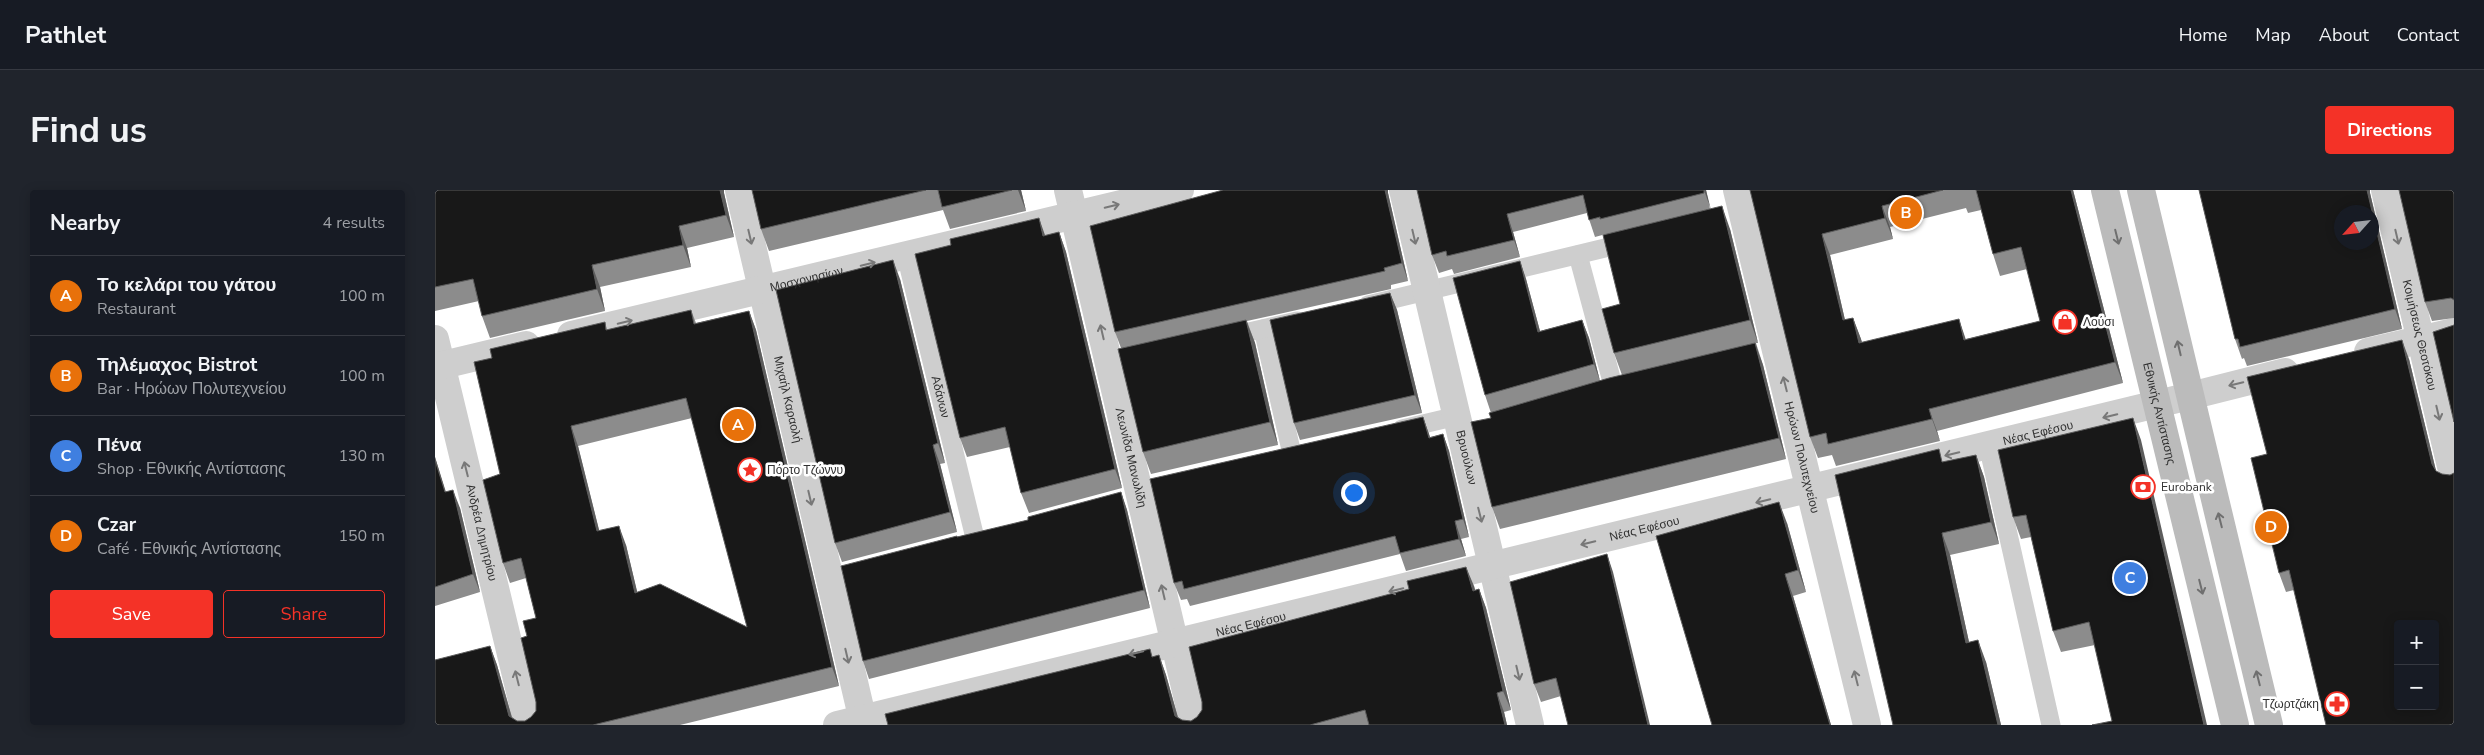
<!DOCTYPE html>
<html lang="en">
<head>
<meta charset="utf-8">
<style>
  body { margin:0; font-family:"Nunito Sans",sans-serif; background:#20242c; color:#f1f3f6 }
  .controls { position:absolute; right:15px; bottom:15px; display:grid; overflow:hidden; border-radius:5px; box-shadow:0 2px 12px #0003 }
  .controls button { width:45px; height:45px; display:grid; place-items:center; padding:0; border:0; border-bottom:1px solid #363941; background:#171b24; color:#f1f3f6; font:25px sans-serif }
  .compass { position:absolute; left:1899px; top:15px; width:45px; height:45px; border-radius:50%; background:#171b24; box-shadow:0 2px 12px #0003; rotate:243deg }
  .you { position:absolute; left:918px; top:302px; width:18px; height:18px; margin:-12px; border:4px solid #fff; border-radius:50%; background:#1a73e8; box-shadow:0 0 0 8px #1a73e833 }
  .badge { display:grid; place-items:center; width:32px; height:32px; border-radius:50%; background:#f43227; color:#fff; font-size:16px; font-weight:700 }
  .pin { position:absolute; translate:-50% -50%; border:2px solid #fff; box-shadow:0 1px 5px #0006 }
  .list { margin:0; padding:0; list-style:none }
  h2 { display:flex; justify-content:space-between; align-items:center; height:65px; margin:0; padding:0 20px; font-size:21px }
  h2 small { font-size:16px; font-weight:400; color:#9ea1a6 }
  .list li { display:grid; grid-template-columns:32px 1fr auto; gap:15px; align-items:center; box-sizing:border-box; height:80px; padding:0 20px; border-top:1px solid #363941 }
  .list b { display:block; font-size:19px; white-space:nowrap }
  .list p { margin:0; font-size:16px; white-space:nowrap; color:#9ea1a6 }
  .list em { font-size:16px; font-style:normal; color:#9ea1a6 }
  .actions { display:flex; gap:10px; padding:15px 20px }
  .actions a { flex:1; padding:11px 0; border:1px solid #f43227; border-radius:5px; text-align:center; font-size:18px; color:#f43227 }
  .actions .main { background:#f43227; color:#fff }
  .map { position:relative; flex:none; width:2019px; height:535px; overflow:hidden; border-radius:5px }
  header { display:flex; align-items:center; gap:30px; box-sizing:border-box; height:70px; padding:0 25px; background:#171b24; border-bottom:1px solid #363941 }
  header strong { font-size:24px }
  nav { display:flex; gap:28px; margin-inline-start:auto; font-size:18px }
  .intro { display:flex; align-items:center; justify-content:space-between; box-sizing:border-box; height:120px; padding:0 30px }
  h1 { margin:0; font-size:35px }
  .button { padding:12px 22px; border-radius:5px; background:#f43227; color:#fff; font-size:18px; font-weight:700 }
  main { display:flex; gap:30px; padding:0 30px }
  aside { flex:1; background:#171b24; border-radius:5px; box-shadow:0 2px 12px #0003 }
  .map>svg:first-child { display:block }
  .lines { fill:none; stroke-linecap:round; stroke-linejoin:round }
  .service { stroke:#cecece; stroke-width:19 }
  .minor { stroke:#cecece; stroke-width:28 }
  .tertiary { stroke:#cecece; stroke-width:28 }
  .secondary { stroke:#bbb; stroke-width:28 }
  .wall { fill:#8c8c8c; fill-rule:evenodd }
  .shaded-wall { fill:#5d5d5d }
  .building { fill:#181818; stroke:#5d5d5d; fill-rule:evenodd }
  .oneway { stroke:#787878 }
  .oneway2 { stroke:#6f6f6f }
  .labels { text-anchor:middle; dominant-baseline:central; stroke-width:5; stroke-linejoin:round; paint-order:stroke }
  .street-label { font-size:12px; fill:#313131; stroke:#fff }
  .poi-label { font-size:12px; fill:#313131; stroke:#fff; text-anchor:start }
</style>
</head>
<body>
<header>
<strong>Pathlet</strong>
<nav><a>Home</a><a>Map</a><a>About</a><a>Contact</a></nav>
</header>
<div class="intro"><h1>Find us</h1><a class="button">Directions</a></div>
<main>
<aside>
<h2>Nearby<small>4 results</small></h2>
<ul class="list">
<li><span class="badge" style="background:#e8710a">A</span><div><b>Το κελάρι του γάτου</b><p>Restaurant</p></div><em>100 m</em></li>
<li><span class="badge" style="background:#e8710a">B</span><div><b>Τηλέμαχος Bistrot</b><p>Bar · Ηρώων Πολυτεχνείου</p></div><em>100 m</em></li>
<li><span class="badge" style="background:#3f7fe0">C</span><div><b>Πένα</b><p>Shop · Εθνικής Αντίστασης</p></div><em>130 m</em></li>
<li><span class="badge" style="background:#e8710a">D</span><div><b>Czar</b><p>Café · Εθνικής Αντίστασης</p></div><em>150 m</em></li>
</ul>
<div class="actions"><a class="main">Save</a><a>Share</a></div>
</aside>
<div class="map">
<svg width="2019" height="535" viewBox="0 0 2019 535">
  <rect width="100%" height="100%" fill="#fff"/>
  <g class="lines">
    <g class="service">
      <path id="s1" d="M471,65L540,348"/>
      <path d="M1143,65L1179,199"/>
      <path d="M933,115L1195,52"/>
      <path d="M828,139L857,264"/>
      <path d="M792,147L862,131"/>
      <path d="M967,239L1022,226"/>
      <path d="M1553,255L1616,535"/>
    </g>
    <g class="minor">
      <path id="s2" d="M304,0L429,535"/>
      <path id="s3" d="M633,0L759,535"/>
      <path id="s4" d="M968,0L1095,535"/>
      <path id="s5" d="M1302,0L1432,535"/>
      <path id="s6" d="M1950,0L2019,289"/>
      <path id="s7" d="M136,145L745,0"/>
      <path id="s8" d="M0,149L93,535"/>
      <path d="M0,177L91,155"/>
      <path id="s9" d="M402,535L1755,206"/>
    </g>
    <path class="tertiary" d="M1933,162L2019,142
      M1755,206L1850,182"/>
    <g class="secondary">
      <path id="s10" d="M1670,0L1800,535"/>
      <path d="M1706,0L1834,535"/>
    </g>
  </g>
  <path class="wall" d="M0,0H289V3L299,47L252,58L256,77L165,97L170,121L55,148L47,126L44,111L0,121Z
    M317,0H586L591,21L515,39L508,20L334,61L326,39Z
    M788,0H953V3L973,91L956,95V99L812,131L820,153L843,255L716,284L708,262L686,158L680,142Z
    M982,0H1271L1275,19L1295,39L1323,153H1321L1328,175L1351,269L1065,339L1057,317L1056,223L1050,205L1085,71L1091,89L1105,141L1147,130L1154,148L1165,191L1187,185L1179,163L1185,114L1171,44L1160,47L1152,23L1078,42L1085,67L1019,84L1017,79L1004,83L997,65Z
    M1315,0H1638L1688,193L1502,241L1505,251L1401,276L1397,265L1383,268L1375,247ZM1531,18L1533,23L1546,20L1558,64L1565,86L1592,79L1605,131L1531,149L1427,152L1418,128L1410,130L1395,65L1458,49L1455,37Z
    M1764,0H1935V3L1967,139L1812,176L1809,168L1807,169L1800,149Z
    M2019,0V128L1997,131L1990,112Z
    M624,42L631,62L687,298L594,323L586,303L575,257L532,267L525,248L610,46Z
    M465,89L510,273L505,274L522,342L407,372L400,353Z
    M955,103L962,120L987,223L865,250L859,233Z
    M256,120L261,133L314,121L321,140L404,496L245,535H0L55,456L62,475L77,527L82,531H90L96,527L101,521V512L92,446L101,428L91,388L75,393L68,373L65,284L57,168L170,132L172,140ZM257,228L312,437L202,402L191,355L164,340L143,256Z
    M1974,169L2001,281L2007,284L2015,285L1859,400L1851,402L1844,383L1832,264Z
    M988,227L995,247L1008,244L1014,261L1034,347L1026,349L1031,366L971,381L965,364L755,416L752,409L746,410L739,393Z
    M1706,250L1677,531L1660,455L1626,462L1618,441L1596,347L1586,349L1578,327Z
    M1541,265L1549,287L1564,354L1515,365L1534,452L1551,472L1566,535H1458L1509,272Z
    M0,267L11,302L25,318L45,402L0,416Z
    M686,302L692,320L715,418L434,489L428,471L522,347L593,330Z
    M1352,333L1371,402L1358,406L1396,535H1277Z
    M1178,382L1126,506L1106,512L1099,494Z
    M1039,396L1040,400L1044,399L1051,418L1076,520L1069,522L1072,535H453L724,465L731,485L743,527L747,530L756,531Z"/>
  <path class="shaded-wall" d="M285,0H289V3L299,47L291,25Z
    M583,0H586L591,21Z
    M950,0H953V3L973,91L967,73Z
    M1269,0H1271L1276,20Z
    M1636,0H1638L1688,193L1680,172Z
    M1932,0H1935V3L1967,139L1960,119Z
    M1287,16L1295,39L1323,153L1315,130Z
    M1447,16L1455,37L1458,49L1450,28Z
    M1072,24L1078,42L1085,67L1079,50Z
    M604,28L611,48L608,46Z
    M244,36L252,58L256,77L248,55Z
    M624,42L631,62L687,298L680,279Z
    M1387,44L1395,65L1415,152L1408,130Z
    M458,70L465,89L510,273L503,253Z
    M1085,71L1091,89L1110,160L1103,142Z
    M157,75L165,97L170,121L162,99Z
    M955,103L962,120L987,223L980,205Z
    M314,121L321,140L404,496L397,477Z
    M1418,128L1426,149L1432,174L1424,153Z
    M1524,129L1531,150H1529Z
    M811,130L820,153L843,255L835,232Z
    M1147,130L1154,148L1165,191L1159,174Z
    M1967,150L1974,169L2004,293L1997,274Z
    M1320,153L1328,175L1351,269L1344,248Z
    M1494,219L1502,241L1505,251L1497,229Z
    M988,227L994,244L1000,265L994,248Z
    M1698,228L1706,250L1772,535H1769Z
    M136,236L143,256L169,360L162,341Z
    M1008,244L1014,261L1034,347L1028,329Z
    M498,255L505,274L522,342L515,322Z
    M1541,265L1549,287L1564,354L1556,332Z
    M0,267L16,320L10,302L0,270Z
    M18,300L25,318L45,402L38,384Z
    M686,302L692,320L715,418L709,400Z
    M1344,312L1352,333L1371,402L1363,380Z
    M1020,331L1026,349L1031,366L1024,349Z
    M184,336L191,355L207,422L200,403Z
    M1507,343L1515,365L1539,475L1531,453Z
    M1172,364L1178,382L1215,535H1213Z
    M1031,377L1039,396L1045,420L1038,401Z
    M1350,384L1358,406L1396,535H1395Z
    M1044,399L1051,418L1076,520L1068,501Z
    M1543,450L1551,472L1566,535H1563Z
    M55,456L62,475L79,535L74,526Z
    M724,465L731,485L745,535L740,526Z
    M1062,503L1069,522L1072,535H1070Z"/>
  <path class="building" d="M0,0H285L291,25L244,36L248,55L157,75L162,99L47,126L38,89L0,97Z
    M317,0H491L326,39Z
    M503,0H577L507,17Z
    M788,0H950L967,73L949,78L950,81L680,142L655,36Z
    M982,0H1269V3L1165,29V27L1154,30L1148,5L1072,24L1079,50L1012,66L1011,61L997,65Z
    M1315,0H1508L1447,16L1450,28L1387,44L1408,130L1418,128L1424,153L1524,129L1529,150L1605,131L1586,57L1558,64L1541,0H1636L1680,172L1494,219L1497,229L1393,254L1391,243L1375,247Z
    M1764,0H1932L1960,119L1805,157L1803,149H1800ZM1906,22H1936V52H1906Z
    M1964,0H2019V110L2016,108L1990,112Z
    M1287,16L1315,130L1179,163L1167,119L1185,114L1168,45Z
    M604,28L608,46L624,42L680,279L586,303L570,237L525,248L480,64L516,55L515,49Z
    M458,70L503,253L498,255L515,322L400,353L341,100Z
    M1085,71L1103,142L1147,130L1159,174L1050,205L1018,88Z
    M955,103L980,205L859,233L835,130Z
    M256,120L259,134L314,121L397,477L158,535H0V470L55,456L74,526L82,531H90L96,527L101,521V512L86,448L92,446L88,431L101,428L86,368L68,373L48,290L65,284L39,172L57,168L55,159L170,132L171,140ZM251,208L312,437L225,394L200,403L184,336L162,341L136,236Z
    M811,130L835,232L708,262L683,159Z
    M2019,135V232L1998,142Z
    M1967,150L1997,274L2001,281L2007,284L2015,285L2019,283V535H1891L1854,380L1844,383L1816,268L1832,264L1812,187ZM1963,434H2000V516H1963Z
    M1320,153L1344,248L1057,317L1036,232L1056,228L1054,223L1174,188Z
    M988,227L994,248L1008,244L1028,329L1020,331L1024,349L965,363L960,346L749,399L747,391L739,393L715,289Z
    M1698,228L1769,535H1657L1677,531L1654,432L1618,441L1591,325L1578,327L1563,260Z
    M1504,259L1507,272L1541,265L1556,332L1507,343L1531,453L1543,450L1563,535H1458L1400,285Z
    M0,270L10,302L18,300L38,384L0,397Z
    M686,302L709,400L428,471L406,376L522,346V347L593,330V327Z
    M1344,312L1363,380L1350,384L1395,535H1277L1221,346Z
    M1172,364L1213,535H1133L1121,488L1099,494L1075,392Z
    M1031,377L1038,401L1044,399L1068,501L1062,503L1070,535H934L930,520L875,535H453L450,524L715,459L717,467L724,465L740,526L747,530L756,531L762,527L767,520V512L754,457L974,399L972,391Z"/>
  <defs><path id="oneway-shaft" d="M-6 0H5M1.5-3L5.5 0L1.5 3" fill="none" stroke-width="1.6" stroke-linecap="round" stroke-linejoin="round" transform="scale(1.25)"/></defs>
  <g class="oneway">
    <use href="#oneway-shaft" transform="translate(677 16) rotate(-13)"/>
    <use href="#oneway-shaft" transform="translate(315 47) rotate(77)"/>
    <use href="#oneway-shaft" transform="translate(979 47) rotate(77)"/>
    <use href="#oneway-shaft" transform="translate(1962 47) rotate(77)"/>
    <use href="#oneway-shaft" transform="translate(433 74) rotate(-13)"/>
    <use href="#oneway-shaft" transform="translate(190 132) rotate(-13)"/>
    <use href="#oneway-shaft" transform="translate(667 142) rotate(-103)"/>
    <use href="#oneway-shaft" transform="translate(1350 194) rotate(-104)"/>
    <use href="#oneway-shaft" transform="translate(1801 194) rotate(166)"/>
    <use href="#oneway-shaft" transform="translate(2003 223) rotate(77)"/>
    <use href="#oneway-shaft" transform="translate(1675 226) rotate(166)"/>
    <use href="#oneway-shaft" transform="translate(1517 264) rotate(166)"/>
    <use href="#oneway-shaft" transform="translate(31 279) rotate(-104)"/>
    <use href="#oneway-shaft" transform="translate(375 308) rotate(77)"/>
    <use href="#oneway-shaft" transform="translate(1328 311) rotate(166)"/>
    <use href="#oneway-shaft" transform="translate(1045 325) rotate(76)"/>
    <use href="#oneway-shaft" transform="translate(1153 353) rotate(166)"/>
    <use href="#oneway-shaft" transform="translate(961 400) rotate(166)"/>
    <use href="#oneway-shaft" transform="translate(728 402) rotate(-103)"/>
    <use href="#oneway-shaft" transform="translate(701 463) rotate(166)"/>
    <use href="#oneway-shaft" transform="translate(412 466) rotate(77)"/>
    <use href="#oneway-shaft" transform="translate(1083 483) rotate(77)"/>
    <use href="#oneway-shaft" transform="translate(82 488) rotate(-104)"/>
    <use href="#oneway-shaft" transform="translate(1421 488) rotate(-104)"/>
  </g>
  <g class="oneway2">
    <use href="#oneway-shaft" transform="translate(1682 47) rotate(76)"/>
    <use href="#oneway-shaft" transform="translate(1744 158) rotate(-103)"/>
    <use href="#oneway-shaft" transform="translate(1785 330) rotate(-104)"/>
    <use href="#oneway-shaft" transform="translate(1766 397) rotate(76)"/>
    <use href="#oneway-shaft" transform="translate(1823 488) rotate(-104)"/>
  </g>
  <defs>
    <g id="shop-ring" transform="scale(1.25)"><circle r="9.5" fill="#fff" stroke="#f43227" stroke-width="1.5"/><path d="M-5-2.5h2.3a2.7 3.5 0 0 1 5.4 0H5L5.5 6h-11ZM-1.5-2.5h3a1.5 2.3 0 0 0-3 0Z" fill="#f43227"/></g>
    <g id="sight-ring" transform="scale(1.25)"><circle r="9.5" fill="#fff" stroke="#f43227" stroke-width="1.5"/><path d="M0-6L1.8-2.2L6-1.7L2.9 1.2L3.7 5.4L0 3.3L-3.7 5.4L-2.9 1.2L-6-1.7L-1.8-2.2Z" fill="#f43227"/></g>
    <g id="bank-ring" transform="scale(1.25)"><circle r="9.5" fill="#fff" stroke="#f43227" stroke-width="1.5"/><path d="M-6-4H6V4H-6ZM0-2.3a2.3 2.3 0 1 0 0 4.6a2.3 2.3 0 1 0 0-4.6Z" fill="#f43227"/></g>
    <g id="pharmacy-ring" transform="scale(1.25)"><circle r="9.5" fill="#fff" stroke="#f43227" stroke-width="1.5"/><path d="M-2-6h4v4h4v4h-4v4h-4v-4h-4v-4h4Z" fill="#f43227"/></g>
  </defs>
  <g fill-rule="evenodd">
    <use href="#shop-ring" x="1630" y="132"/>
    <use href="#sight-ring" x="315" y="280"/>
    <use href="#bank-ring" x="1708" y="297"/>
    <use href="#pharmacy-ring" x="1902" y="514"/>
  </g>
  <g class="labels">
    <g class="street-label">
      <text stroke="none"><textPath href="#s7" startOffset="242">Μοσχονησίων</textPath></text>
      <text stroke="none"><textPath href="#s6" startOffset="149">Κοιμήσεως Θεοτόκου</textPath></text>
      <text stroke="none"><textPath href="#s1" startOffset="146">Αδάνων</textPath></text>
      <text stroke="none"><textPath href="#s2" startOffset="215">Μιχαήλ Καραολή</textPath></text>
      <text stroke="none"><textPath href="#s10" startOffset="230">Εθνικής Αντίστασης</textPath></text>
      <text stroke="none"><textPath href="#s9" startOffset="1236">Νέας Εφέσου</textPath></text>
      <text stroke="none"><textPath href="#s3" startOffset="275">Λεωνίδα Μανωλίδη</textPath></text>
      <text stroke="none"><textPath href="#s5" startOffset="275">Ηρώων Πολυτεχνείου</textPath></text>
      <text stroke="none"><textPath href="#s4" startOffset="275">Βρυούλων</textPath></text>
      <text stroke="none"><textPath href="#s9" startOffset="831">Νέας Εφέσου</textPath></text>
      <text stroke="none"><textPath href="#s8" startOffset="199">Ανδρέα Δημητρίου</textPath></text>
      <text stroke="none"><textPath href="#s9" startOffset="426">Νέας Εφέσου</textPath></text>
    </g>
    <g class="poi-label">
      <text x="1648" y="132">Λούσι</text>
      <text x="332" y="280">Πόρτο Τζώννυ</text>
      <text x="1726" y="297">Eurobank</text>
      <text x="1884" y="514" text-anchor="end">Τζωρτζάκη</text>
    </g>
  </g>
</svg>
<div class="controls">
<button>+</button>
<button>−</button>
</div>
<svg class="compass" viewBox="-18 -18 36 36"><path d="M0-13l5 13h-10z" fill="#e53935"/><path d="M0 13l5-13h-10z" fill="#9ea1a6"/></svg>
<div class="you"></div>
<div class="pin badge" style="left:303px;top:235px;background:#e8710a">A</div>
<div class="pin badge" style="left:1471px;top:23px;background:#e8710a">B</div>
<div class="pin badge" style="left:1695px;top:388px;background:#3f7fe0">C</div>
<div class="pin badge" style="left:1836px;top:337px;background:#e8710a">D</div>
</div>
</main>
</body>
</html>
